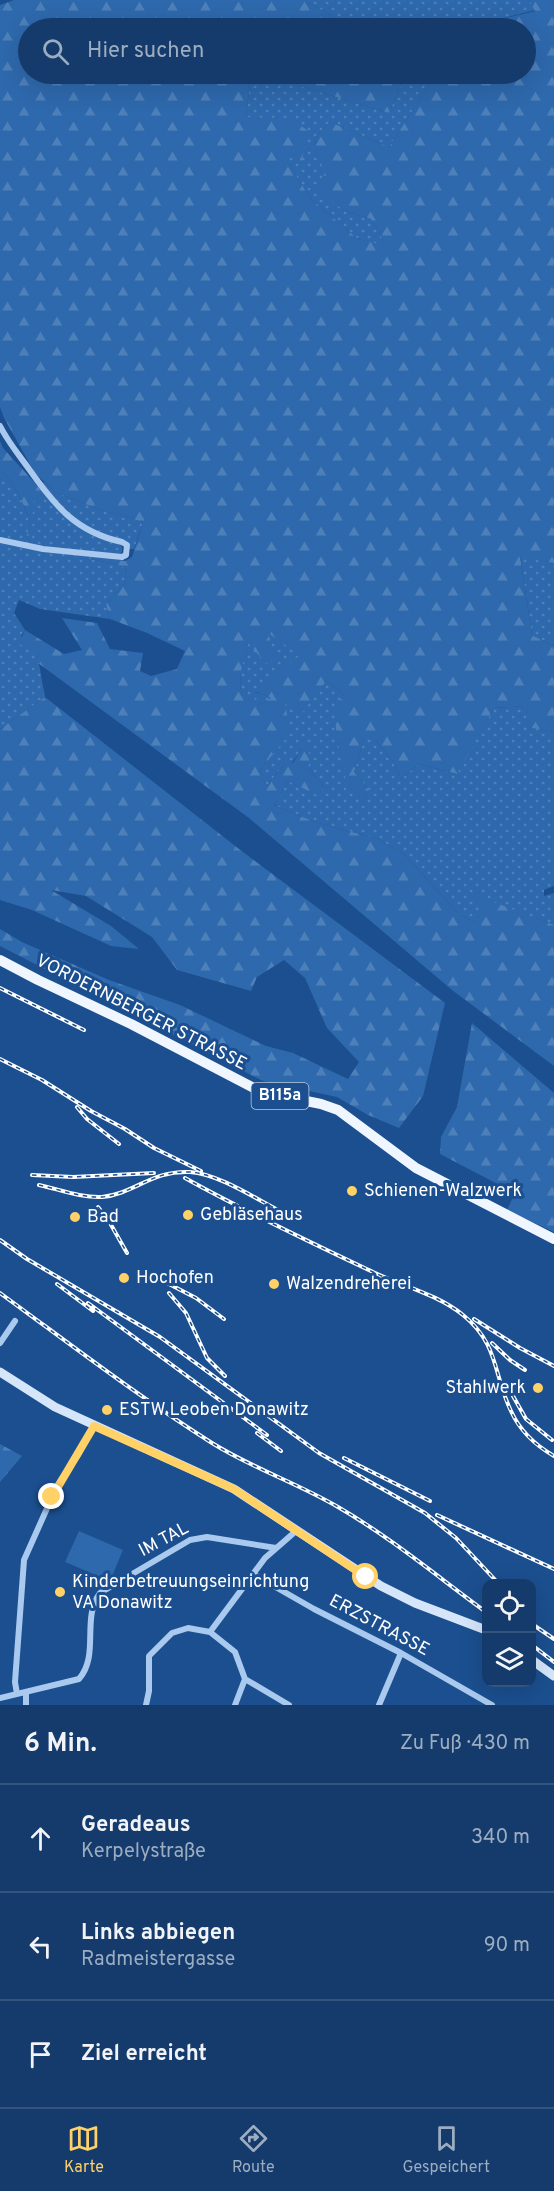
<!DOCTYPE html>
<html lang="de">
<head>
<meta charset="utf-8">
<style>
  body { margin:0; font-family:Overpass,sans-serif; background:#214673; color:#f1f3f6 }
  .controls { position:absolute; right:18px; bottom:18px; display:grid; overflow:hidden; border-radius:12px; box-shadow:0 6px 24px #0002 }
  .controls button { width:54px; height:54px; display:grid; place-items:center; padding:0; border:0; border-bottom:2px solid #33557e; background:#143b6b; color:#f1f3f6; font:30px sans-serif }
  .stop { position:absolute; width:18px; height:18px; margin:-14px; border:4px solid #ffd166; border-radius:50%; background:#fff }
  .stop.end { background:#ffd166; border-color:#fff; box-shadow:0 2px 6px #0008 }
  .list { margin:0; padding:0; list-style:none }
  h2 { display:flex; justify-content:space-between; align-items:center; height:78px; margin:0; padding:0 24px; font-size:26px }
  h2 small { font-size:20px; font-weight:400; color:#9dadc1 }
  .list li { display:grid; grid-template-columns:39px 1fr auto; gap:18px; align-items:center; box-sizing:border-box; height:108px; padding:0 24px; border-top:2px solid #33557e }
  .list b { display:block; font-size:22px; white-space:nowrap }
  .list p { margin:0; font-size:20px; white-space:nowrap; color:#9dadc1 }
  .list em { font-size:20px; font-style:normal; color:#9dadc1 }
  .icon { flex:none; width:33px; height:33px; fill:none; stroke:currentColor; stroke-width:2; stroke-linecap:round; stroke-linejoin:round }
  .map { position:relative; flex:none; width:554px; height:1705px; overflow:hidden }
  .search { position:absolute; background:#143b6b; box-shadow:0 6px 24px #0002; left:18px; right:18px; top:18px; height:66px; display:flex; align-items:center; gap:15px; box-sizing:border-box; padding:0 21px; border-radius:33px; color:#9dadc1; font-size:22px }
  .sheet { height:402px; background:#143b6b }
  nav { display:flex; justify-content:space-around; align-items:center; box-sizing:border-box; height:84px; border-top:2px solid #33557e; background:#143b6b; font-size:16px; color:#9dadc1 }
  nav a { display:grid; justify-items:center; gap:3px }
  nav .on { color:#ffd166 }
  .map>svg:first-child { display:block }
  .grass { fill:url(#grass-dots) }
  .forest { fill:url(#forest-firs); fill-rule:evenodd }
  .pitch { fill:#2e69ad }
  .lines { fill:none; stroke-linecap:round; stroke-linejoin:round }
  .minor { stroke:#a9c9ee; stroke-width:6 }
  .secondary { stroke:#d6e6fa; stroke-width:9 }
  .primary { stroke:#f0f6ff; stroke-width:10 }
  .rail-casing { stroke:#fff; stroke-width:4 }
  .rail { stroke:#1b4f8f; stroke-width:1.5; stroke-dasharray:4.5; stroke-linecap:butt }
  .route { stroke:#ffd166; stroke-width:8 }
  .poi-dot { fill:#ffd166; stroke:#1b4f8f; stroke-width:2 }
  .labels { text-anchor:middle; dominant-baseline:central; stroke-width:6; stroke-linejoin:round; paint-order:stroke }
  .shield { fill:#1b4f8f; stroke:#bbcadd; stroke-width:1.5 }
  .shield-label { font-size:16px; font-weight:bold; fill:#fff }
  .street-label { font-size:18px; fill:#fff; stroke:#1b4f8f }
  .poi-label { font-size:18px; fill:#fff; stroke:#1b4f8f; text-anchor:start }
</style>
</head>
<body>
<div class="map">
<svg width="554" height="1705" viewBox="0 0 554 1705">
  <defs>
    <pattern id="grass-dots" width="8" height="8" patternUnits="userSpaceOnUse" patternTransform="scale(1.5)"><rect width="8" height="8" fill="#2e69ad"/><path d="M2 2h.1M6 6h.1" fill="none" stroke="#4d80b9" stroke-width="1.8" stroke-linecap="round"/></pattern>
    <pattern id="forest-firs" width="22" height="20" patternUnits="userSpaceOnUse" patternTransform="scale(1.5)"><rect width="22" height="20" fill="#2e69ad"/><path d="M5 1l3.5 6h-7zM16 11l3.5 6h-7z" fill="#4d80b9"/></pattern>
  </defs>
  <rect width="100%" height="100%" fill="#1b4f8f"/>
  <path class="grass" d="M304,0H529L535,10L465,28H353Z
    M251,74H260L389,113L405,74H436L389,147L330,122L317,135L314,147L343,210L371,219L387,247L358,239L310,198L283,155L246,117Z
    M0,471C12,477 27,509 29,522C30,527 28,532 27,537L29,540L32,502L39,496L45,494C69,524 83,530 119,543L122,547V552L120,554L59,549L0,539Z
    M44,482L55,492L95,508L143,522L134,549H130L91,530L66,512L42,484Z
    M0,543L65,554H87L86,558L115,564L127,569L124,584L106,604L110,619L40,609L19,600L14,613L25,630L21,636L37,653L45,697L0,729Z
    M520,556L554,563V646L532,635Z
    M267,632L301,655L255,692L272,698L258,705L242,695C237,678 244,660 248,642Z
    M326,681L337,688L344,695L338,742L347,776L346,790L355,787L363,805L369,790L354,772L364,739H375L392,760L401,779L419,764L456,774L494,708L526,706L528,727L554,732V886L544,890V896L554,893V925L538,919L487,908L475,922L460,915L403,853L378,839L315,822L274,805L288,781L319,795L323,785L308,768L305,743L292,763H285L267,786L259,771L289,734L284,701Z"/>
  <path class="forest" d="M14,0H304L353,28H28V74H251L246,117L289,118L307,130L302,161L284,156L310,198L358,239L386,246L371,219L343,210L315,188L325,173L314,147L317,135L330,122L389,147L436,74H526V28H465L535,11L529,0H554V563L520,557L532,635L554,646V732L527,727L526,706L494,708L457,774L419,764L401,779L392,760L375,739H364L354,772L369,790L363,806L355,787L346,791C347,765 331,732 337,708C338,704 342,699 344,695L337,688L326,681L300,716L285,702L290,734L259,771L267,786L285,763H293L305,742L311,758L308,768L323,785L319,796L288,781L274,805L315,822L378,839L403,853L460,915L475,922L486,908L470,901L465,891L554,925V1066L452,990L249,818L38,663L37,653L19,644L25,630L64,654L82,650L62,618L97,623L110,649L143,653L140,671L151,676L177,669L185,651L147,633L110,619L106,604L124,584L127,569L115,564L86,558L87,554L125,561L132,557L143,522L95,508L55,492L35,473L4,418L0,407V5ZM268,633L300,655L254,691L271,698L258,705L252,694L242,695C237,678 244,660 248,643L267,664L276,660Z
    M260,74H405L389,113Z
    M0,441L3,448L45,494L39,496L33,502L32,539L29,540L26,537C28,533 30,527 29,522C27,509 12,477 0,471Z
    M45,697L239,849L445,1003L423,1096L399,1128L368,1115L337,1097L263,1081L0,946V929L22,942L109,980L180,1005L266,1046L293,1053L348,1079L359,1062L327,1028L305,978L284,960L257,977L251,991L177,970L152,937L86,896L51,890L111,926L139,949L111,946L32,910L0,900V729Z
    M472,1023L554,1093V1232L507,1210L515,1193L440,1154L441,1137L457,1107Z
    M0,1444L22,1456L0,1482Z"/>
  <path class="pitch" d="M79,1531L123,1550L110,1581L65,1562Z"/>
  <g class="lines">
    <path class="minor" d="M0,426C8,442 19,455 29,469C55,506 76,532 122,542L127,545L126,555L122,557L43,549L0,540
      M0,1343L15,1321
      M253,1574L314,1609L401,1653L492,1705
      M210,1632L265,1558L296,1531
      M26,1692V1705
      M17,1694L15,1682L24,1560L57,1486L78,1455L94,1426
      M0,1698L79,1679C100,1655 81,1618 100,1593L190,1540L207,1537L276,1548
      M146,1705L149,1691V1656L172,1633L188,1628L210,1632L235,1652L245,1679L289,1705
      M235,1705L245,1679
      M379,1705L401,1653"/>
    <path class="secondary" d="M0,1372L55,1407L234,1489L381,1586L415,1603L486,1630
      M532,1660L554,1676"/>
    <path class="primary" d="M0,960L38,980L131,1024L254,1088L272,1094L321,1104L338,1110L416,1168L554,1239"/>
    <g class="rail-casing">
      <path id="rail" d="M0,988L84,1030
        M0,1059L42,1080L91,1111L125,1129L154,1148L201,1171
        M77,1107L87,1119L119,1144
        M32,1175L73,1177L154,1173
        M185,1178C246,1212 310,1242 373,1272C402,1286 437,1294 463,1315C499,1344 493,1374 511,1411C520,1431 535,1445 554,1456
        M39,1185C58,1189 81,1198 102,1197C134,1194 152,1170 190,1172C218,1174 253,1197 278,1210
        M98,1207L110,1223L127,1253
        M0,1240L27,1259L160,1337L319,1453L425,1513L456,1538L499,1584
        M57,1284L93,1311
        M169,1284L196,1298L224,1319
        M0,1293C70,1344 139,1397 212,1443C252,1468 297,1483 338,1507C390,1537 438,1577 486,1612
        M169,1293L186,1313L207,1358L225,1376
        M88,1303L267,1435
        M474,1319L520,1348L554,1366
        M492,1343L510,1360L525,1370
        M513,1396L526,1419L552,1440
        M257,1433L281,1451
        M344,1458L430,1501
        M437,1515L554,1569
        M532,1624L554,1639
        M532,1645L554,1662"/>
    </g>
    <use href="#rail" class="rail"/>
  </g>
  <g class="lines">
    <path class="route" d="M52,1497L94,1426L234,1489L366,1577"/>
  </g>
  <g class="poi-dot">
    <circle cx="352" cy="1191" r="6"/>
    <circle cx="188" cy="1215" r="6"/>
    <circle cx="75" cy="1217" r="6"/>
    <circle cx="124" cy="1278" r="6"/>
    <circle cx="274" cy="1284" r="6"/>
    <circle cx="538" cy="1388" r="6"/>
    <circle cx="107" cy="1410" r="6"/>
    <circle cx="60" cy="1592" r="6"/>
  </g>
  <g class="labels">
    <rect class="shield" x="251.5" y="1083" width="57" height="26" rx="4.5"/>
    <g class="shield-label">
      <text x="280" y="1096">B115a</text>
    </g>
    <g class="street-label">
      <text transform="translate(141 1013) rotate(27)">VORDERNBERGER STRASSE</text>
      <text transform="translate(164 1540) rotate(-28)">IM TAL</text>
      <text transform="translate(379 1626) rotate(28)">ERZSTRASSE</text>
    </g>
    <g class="poi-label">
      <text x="364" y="1191">Schienen-Walzwerk</text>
      <text x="200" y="1215">Gebläsehaus</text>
      <text x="87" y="1217">Bad</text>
      <text x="136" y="1278">Hochofen</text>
      <text x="286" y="1284">Walzendreherei</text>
      <text x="526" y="1388" text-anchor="end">Stahlwerk</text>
      <text x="119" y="1410">ESTW Leoben Donawitz</text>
      <text x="72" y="1582">Kinderbetreuungseinrichtung<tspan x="72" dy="21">VA Donawitz</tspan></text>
    </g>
  </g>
</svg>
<div class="controls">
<button><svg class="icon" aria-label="locate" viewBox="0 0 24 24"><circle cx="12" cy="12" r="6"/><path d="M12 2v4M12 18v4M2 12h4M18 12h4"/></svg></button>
<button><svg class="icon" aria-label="layers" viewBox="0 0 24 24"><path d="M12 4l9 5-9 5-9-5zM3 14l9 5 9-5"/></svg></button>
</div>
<div class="stop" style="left:366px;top:1577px"></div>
<div class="stop end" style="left:52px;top:1497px"></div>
<div class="search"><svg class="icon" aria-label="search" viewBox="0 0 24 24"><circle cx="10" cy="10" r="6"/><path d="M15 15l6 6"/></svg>Hier suchen</div>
</div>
<section class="sheet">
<h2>6 Min.<small>Zu Fuß · 430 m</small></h2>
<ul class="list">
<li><svg class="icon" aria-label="ahead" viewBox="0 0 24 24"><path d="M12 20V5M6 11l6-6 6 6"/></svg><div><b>Geradeaus</b><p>Kerpelystraße</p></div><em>340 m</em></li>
<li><svg class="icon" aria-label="left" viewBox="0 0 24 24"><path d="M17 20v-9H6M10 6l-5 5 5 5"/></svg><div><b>Links abbiegen</b><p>Radmeistergasse</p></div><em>90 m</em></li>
<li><svg class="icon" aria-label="arrive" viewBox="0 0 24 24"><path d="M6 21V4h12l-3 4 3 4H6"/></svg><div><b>Ziel erreicht</b></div></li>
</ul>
</section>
<nav>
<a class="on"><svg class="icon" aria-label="map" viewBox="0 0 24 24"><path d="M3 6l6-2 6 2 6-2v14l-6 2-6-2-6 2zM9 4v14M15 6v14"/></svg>Karte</a>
<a><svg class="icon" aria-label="directions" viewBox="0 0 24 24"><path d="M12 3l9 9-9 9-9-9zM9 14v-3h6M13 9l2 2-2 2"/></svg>Route</a>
<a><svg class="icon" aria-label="saved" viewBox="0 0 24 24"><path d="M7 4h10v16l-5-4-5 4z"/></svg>Gespeichert</a>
</nav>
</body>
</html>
